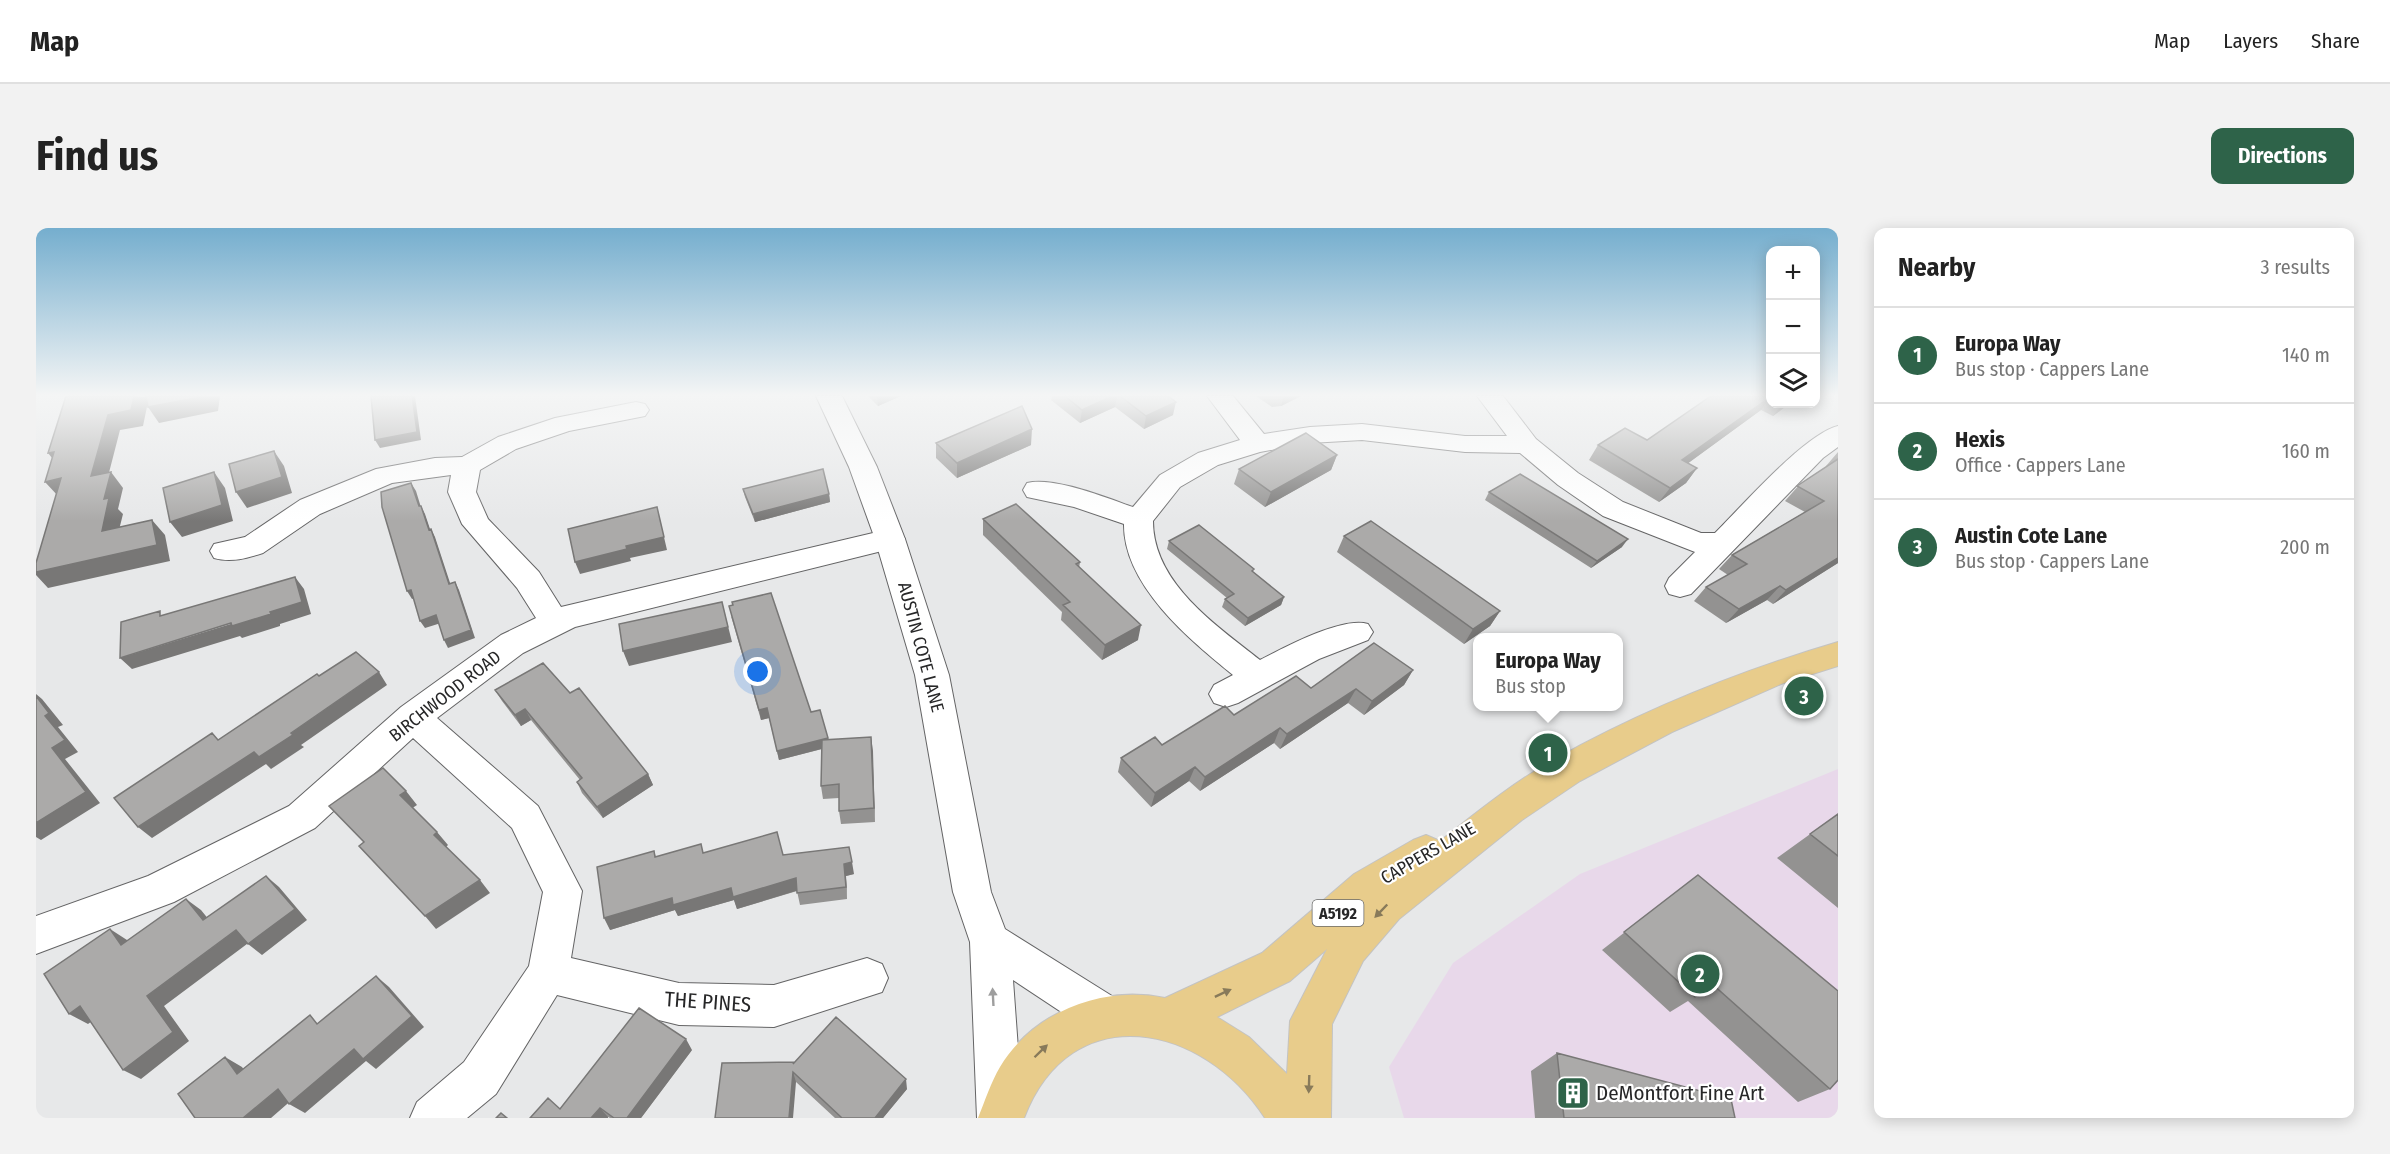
<!DOCTYPE html>
<html lang="en">
<head>
<meta charset="utf-8">
<style>
  body { margin:0; font-family:"Fira Sans Condensed",sans-serif; background:#f2f2f2; color:#222 }
  .controls { position:absolute; right:18px; top:18px; display:grid; overflow:hidden; border-radius:12px; box-shadow:0 3px 15px #0003 }
  .controls button { width:54px; height:54px; display:grid; place-items:center; padding:0; border:0; border-bottom:2px solid #e0e0e0; background:#fff; color:#222; font:30px sans-serif }
  .you { position:absolute; left:722px; top:444px; width:21px; height:21px; margin:-15px; border:4px solid #fff; border-radius:50%; background:#1a73e8; box-shadow:0 0 0 9px #1a73e833 }
  .badge { display:grid; place-items:center; width:39px; height:39px; border-radius:50%; background:#2e6349; color:#fff; font-size:20px; font-weight:700 }
  .pin { position:absolute; translate:-50% -50%; border:3px solid #fff; box-shadow:0 2px 6px #0006 }
  .popup { position:absolute; left:1437px; top:405px; width:150px; height:78px; box-sizing:border-box; display:grid; place-content:center; border-radius:12px; background:#fff; filter:drop-shadow(0 2px 4px #0005); font-size:20px; white-space:nowrap; color:#767676 }
  .popup b { font-size:22px; color:#222 }
  .popup::after { content:''; position:absolute; left:50%; top:100%; margin-left:-12px; border:12px solid transparent; border-top-color:#fff }
  .list { margin:0; padding:0; list-style:none }
  h2 { display:flex; justify-content:space-between; align-items:center; height:78px; margin:0; padding:0 24px; font-size:26px }
  h2 small { font-size:20px; font-weight:400; color:#767676 }
  .list li { display:grid; grid-template-columns:39px 1fr auto; gap:18px; align-items:center; box-sizing:border-box; height:96px; padding:0 24px; border-top:2px solid #e0e0e0 }
  .list b { display:block; font-size:22px; white-space:nowrap }
  .list p { margin:0; font-size:20px; white-space:nowrap; color:#767676 }
  .list em { font-size:20px; font-style:normal; color:#767676 }
  .icon { flex:none; width:33px; height:33px; fill:none; stroke:currentColor; stroke-width:2; stroke-linecap:round; stroke-linejoin:round }
  .map { position:relative; flex:none; width:1802px; height:890px; overflow:hidden; border-radius:12px }
  header { display:flex; align-items:center; gap:36px; box-sizing:border-box; height:84px; padding:0 30px; background:#fff; border-bottom:2px solid #e0e0e0 }
  header strong { font-size:28px }
  nav { display:flex; gap:33px; margin-inline-start:auto; font-size:21px }
  .intro { display:flex; align-items:center; justify-content:space-between; box-sizing:border-box; height:144px; padding:0 36px }
  h1 { margin:0; font-size:42px }
  .button { padding:15px 27px; border-radius:12px; background:#2e6349; color:#fff; font-size:21px; font-weight:700 }
  main { display:flex; gap:36px; padding:0 36px }
  aside { flex:1; background:#fff; border-radius:12px; box-shadow:0 3px 15px #0003 }
  .map>svg:first-child { display:block }
  .industrial { fill:#e8d8ea }
  .lines { fill:none; stroke-linecap:round; stroke-linejoin:round }
  .minor-casing { stroke:#646465; stroke-width:2 }
  .tertiary-casing { stroke:#646465; stroke-width:2 }
  .trunk-casing { stroke:#c3c3c3; stroke-width:2 }
  .minor { fill:#fff; fill-rule:evenodd }
  .tertiary { fill:#fff; fill-rule:evenodd }
  .trunk { fill:#e8cc8b; fill-rule:evenodd }
  .wall { fill:#939291 }
  .shaded-wall { fill:#787776 }
  .building { fill:#abaaa9; stroke:#787776; stroke-width:1.5 }
  .oneway { fill:#887a5a }
  .oneway2 { fill:#9e9e9e }
  .labels { text-anchor:middle; dominant-baseline:central; stroke-width:4.5; stroke-linejoin:round; paint-order:stroke }
  .shield { fill:#fff; stroke:#686868; stroke-width:1.5 }
  .shield-label { font-size:16px; font-weight:bold; fill:#272728 }
  .street-label { font-size:18px; fill:#272728; stroke:#fff }
  .near-street-label { font-size:21px; fill:#272728; stroke:#fff }
  .near-poi-label { font-size:21px; fill:#272728; stroke:#fff; text-anchor:start }
</style>
</head>
<body>
<header>
<strong>Map</strong>
<nav><a>Map</a><a>Layers</a><a>Share</a></nav>
</header>
<div class="intro"><h1>Find us</h1><a class="button">Directions</a></div>
<main>
<div class="map">
<svg width="1802" height="890" viewBox="0 0 1802 890">
  <rect width="100%" height="100%" fill="#e7e8e9"/>
  <path class="industrial" d="M1802,541V890H1368L1353,839L1417,735L1544,646Z"/>
  <g class="lines">
    <g class="minor-casing">
      <path id="minor" d="M1171,168H1197L1228,206L1274,199L1326,196L1429,208H1471L1441,168H1467L1500,211L1542,245L1587,274L1665,305H1679C1706,278 1769,206 1802,198V219L1787,230L1655,366L1644,369L1633,366L1629,358L1633,350L1659,324L1567,288L1522,257L1484,225L1429,224L1326,212L1274,215L1224,224L1182,237L1144,259L1117,293C1117,355 1180,397 1224,432C1249,419 1307,388 1332,396L1337,404L1332,412L1283,431L1202,475L1190,479L1178,475L1173,466L1178,457L1197,447C1154,412 1087,357 1088,296L1038,279L991,269L987,262L991,255C1017,248 1071,270 1097,279L1124,247L1162,225L1204,212Z
        M600,174L609,176L613,182L609,188L533,203L480,221L444,242L440,264L452,291L503,344L525,379L854,301L864,304L869,311L864,318L854,321L539,399L487,425L401,490L502,578L546,663L535,730L643,755L738,757L831,730L846,736L852,750L846,764L738,799L643,797L521,767L460,866L431,890H374L381,874L428,834L493,738L507,664L476,600L377,510L279,600L138,674L0,726V688L112,648L253,578L365,479L465,407L500,390L481,360L426,296L412,264L415,247L356,255L284,286L227,325C212,330 195,335 178,330L174,323L178,316L209,309L264,272L340,241L399,230L426,229L462,209L519,190Z"/>
    </g>
    <g class="tertiary-casing">
      <path id="tertiary" d="M780,168H806L841,239L869,311L913,447L955,664L969,701L1084,773L1090,788L1084,803L1069,809L1054,803L977,752L987,890H941L934,714L917,664L879,447L839,311L813,239Z"/>
    </g>
    <g class="trunk-casing">
      <path id="trunk" d="M1802,414V438L1745,456L1636,504L1544,553L1486,592L1363,691L1327,733L1296,796L1295,890H1229C1168,795 1035,767 988,890H942C949,873 955,854 964,839C998,783 1067,757 1129,770L1226,725L1318,646L1377,612L1390,607L1404,613C1441,584 1478,554 1519,531C1609,481 1704,443 1802,414ZM1291,721L1254,793L1251,846L1213,809L1181,789L1254,753Z"/>
    </g>
    <use href="#minor" class="minor"/>
    <use href="#tertiary" class="tertiary"/>
    <use href="#trunk" class="trunk"/>
  </g>
  <path class="wall" d="M832,168H865L842,178Z
    M1016,168H1132L1137,187L1108,201L1079,179L1044,195L1015,172Z
    M1220,168H1265L1245,178L1236,179Z
    M1734,168V176H1753L1737,188L1725,182L1652,235L1661,240L1650,255L1623,274L1553,232L1562,217L1611,212Z
    M900,215L995,217L921,250L900,230Z
    M1802,224V335L1737,376L1731,372L1690,395L1658,373L1670,359L1692,347L1683,341L1696,327L1769,284L1749,273L1764,256L1791,238H1790Z
    M1301,227L1295,242L1229,279L1198,256L1203,241Z
    M707,261L793,266L794,274L719,294L709,269Z
    M1453,264L1586,319L1555,340L1449,272Z
    M947,291L1044,334L1043,340L1102,412L1066,432L1025,392L1026,384L947,307Z
    M1308,308L1464,383L1454,398L1428,416L1301,324Z
    M1133,313L1217,344L1248,369L1245,377L1209,398L1186,379L1189,371L1191,370L1131,321Z
    M695,388L775,484L792,512L835,509L839,594L805,596L803,583V570L787,571L785,558L786,521L743,532L733,490L725,492Z
    M1377,442L1368,457L1328,487L1312,475L1244,521L1238,515L1164,563L1153,553L1115,579L1082,544L1085,530L1126,517L1198,487L1275,460Z
    M459,462L534,465L612,546L617,557L567,590L546,565L541,554L544,552L495,492L485,498L466,473Z
    M1802,586V680L1741,630Z
    M618,623L620,629L668,624L747,627L818,646L810,648L811,671L764,677L761,663L701,681L698,672L642,688L639,682L574,702Z
    M1662,647L1794,861L1762,874L1652,773L1634,784L1566,722Z
    M656,822L605,890H574L572,889V890H494L524,881Z
    M1521,825L1699,890H1499L1495,843Z
    M758,836L871,861L847,890H799L760,854L679,890Z"/>
  <path class="shaded-wall" d="M98,168L113,169L107,198L84,202L68,264L55,248L72,187Z
    M170,168H184L182,183L123,195L112,179Z
    M376,168H379L385,212L344,220L339,212Z
    M841,168H865L842,178Z
    M1076,168H1081L1079,179L1044,195L1046,182Z
    M1248,168H1265L1245,178Z
    M1734,169L1725,182L1636,247L1646,232Z
    M1140,174L1137,187L1108,201L1110,188Z
    M1746,176H1753L1737,188Z
    M996,201L995,217L921,250V235Z
    M238,223L248,238L256,265L211,280L200,264Z
    M18,224L25,241L12,225Z
    M1301,227L1295,242L1229,279L1235,264Z
    M1661,240L1650,255L1623,274L1634,260Z
    M75,244L87,260L82,281L87,286L79,318L66,303L68,271Z
    M178,244L189,260L197,293L146,309L134,294Z
    M25,250L23,269L9,254Z
    M375,255L380,263L387,286L383,278Z
    M793,266L794,274L719,294L717,286Z
    M385,278L389,286L397,310L393,302Z
    M621,279L631,322L594,330L595,333L544,346L539,334L590,318Z
    M116,292L129,307L134,333L12,360L0,347V344Z
    M395,301L399,309L417,364L413,356Z
    M1592,311L1586,319L1555,340L1561,333Z
    M1802,330V335L1737,376L1750,362Z
    M259,349L268,361L275,386L244,396V398L206,410L204,408L96,441L84,430L234,384Z
    M419,354L423,362L439,410L412,420L408,412Z
    M1744,358L1731,372L1690,395L1703,381Z
    M375,362L380,370L376,371L371,363Z
    M1248,369L1245,377L1209,398L1212,390Z
    M686,374L696,414L593,438L587,423Z
    M1464,383L1454,398L1428,416L1437,401Z
    M400,387L405,395L389,400L384,393Z
    M1105,397L1102,412L1066,432L1069,417Z
    M1377,442L1368,457L1328,487L1336,473Z
    M343,444L351,457L265,517L268,519L235,541L223,529L255,505Z
    M1320,461L1312,475L1244,521L1251,506Z
    M0,466L6,471L27,497L22,499L42,524L29,531L64,575L5,612L0,609V595L16,520L9,488L0,468Z
    M731,480L733,490L725,492L723,482Z
    M489,481L495,492L485,498L479,487Z
    M1244,500L1238,515L1164,563L1169,549Z
    M835,509L837,523L839,594L838,580Z
    M792,510L793,519L743,532L741,523Z
    M218,524L230,536L116,610L102,599Z
    M1159,539L1153,553L1115,579L1119,565Z
    M612,546L617,557L567,590L561,579Z
    M370,563L381,577L375,581L364,567Z
    M401,604L412,617L409,620L398,607Z
    M816,634L818,646L810,648L811,671L808,636Z
    M230,648L243,659L271,692L226,727L212,716Z
    M760,650L763,662L701,681L698,672L642,688L639,682L574,702L568,690L636,670L695,660Z
    M444,652L454,665L400,701L389,688Z
    M150,671L165,682L182,703L167,692Z
    M74,701L91,712L102,728L85,717Z
    M200,702L215,713L128,778L153,813L105,851L87,842L111,768Z
    M340,748L353,759L388,799L340,841L330,833L269,885L253,876Z
    M44,778L63,788L52,796L33,786Z
    M650,811L656,822L605,890H591Z
    M189,829L206,839L218,856L201,846Z
    M757,844L760,854L757,890H753Z
    M870,851L871,861L847,890H839Z
    M242,861L258,870L235,890H207Z
    M564,880L572,889V890H555Z"/>
  <path class="building" d="M30,168H98L95,182L72,187L55,248L75,244L68,271L73,270L66,303L116,292L121,317L0,344V335L25,250L9,254L18,224L12,225Z
    M110,168H170L112,179Z
    M335,168H376L381,204L339,212Z
    M1029,168H1076L1046,182Z
    M1084,168H1132L1140,174L1110,188Z
    M1675,168H1734V169L1646,232L1661,240L1634,260L1562,217L1589,200L1611,212Z
    M986,178L996,201L921,235L900,215Z
    M1270,205L1301,227L1235,264L1203,241Z
    M238,223L246,249L200,264L193,236Z
    M1802,231V330L1750,362L1744,358L1703,381L1670,359L1711,336L1696,327L1788,273L1761,258L1764,256Z
    M787,241L793,266L717,286L707,261Z
    M178,244L186,277L134,294L127,260Z
    M1484,246L1592,311L1561,333L1453,264Z
    M375,255L383,278H385L393,302L395,301L413,356L419,354L435,402L408,412L400,387L384,393L375,362L371,363L346,279L345,264Z
    M980,276L1044,334L1040,336L1105,397L1069,417L1027,377L1034,374L947,291Z
    M621,279L628,309L590,318L591,321L539,334L532,301Z
    M1335,293L1464,383L1437,401L1308,308Z
    M1163,297L1218,341L1216,343L1248,369L1212,390L1189,371L1198,366L1133,313Z
    M259,349L266,374L234,384L235,386L196,398L195,395L84,430L85,394L124,383V388Z
    M735,365L775,484L784,482L792,510L741,523L731,480L723,482L693,378L697,377L696,374Z
    M686,374L692,399L587,423L583,396Z
    M1338,415L1377,442L1336,473L1320,461L1251,506L1244,500L1169,549L1159,539L1119,565L1085,530L1119,509L1126,517L1189,478L1198,487L1260,448L1275,460Z
    M320,424L343,444L255,505L257,507L223,529L218,524L102,599L78,570L176,505L182,512L281,446L283,448Z
    M507,435L534,465L543,460L612,546L561,579L541,554L546,550L489,481L479,487L459,462Z
    M0,468L13,485L9,488L29,512L16,520L50,564L0,595Z
    M835,509L838,580L803,583V556L785,558L786,512Z
    M347,540L370,563L364,567L401,604L398,607L444,652L389,688L323,618L328,614L293,578Z
    M1802,586V628L1774,606Z
    M741,604L747,627L813,619L816,634L808,636L810,659L761,665L760,650L697,669L695,660L637,677L636,670L568,690L561,639L618,623L619,629L665,616L667,625Z
    M1662,647L1802,763V852L1794,861L1675,755L1659,769L1588,704Z
    M230,648L259,681L212,716L200,702L111,768L137,804L87,842L44,778L33,786L8,746L74,701L85,717L150,671L167,692Z
    M340,748L376,788L327,831L318,821L253,876L242,861L207,890H159L142,866L189,829L201,846L274,787L281,796Z
    M603,780L650,811L591,890H578L564,880L555,890H494L512,870L524,881Z
    M800,789L870,851L839,890H806L757,844L753,890H679L686,835L758,834L757,836Z
    M1521,825L1695,871L1699,890H1528Z
    M465,885L471,890H460Z"/>
  <defs><path id="oneway-solid" d="M-6-.8H1V-3.2L6.5 0L1 3.2V.8H-6Z" transform="scale(1.5)"/></defs>
  <g class="oneway">
    <use href="#oneway-solid" transform="translate(1345 683) rotate(134)"/>
    <use href="#oneway-solid" transform="translate(1187 765) rotate(-25)"/>
    <use href="#oneway-solid" transform="translate(1005 823) rotate(-44)"/>
    <use href="#oneway-solid" transform="translate(1273 856) rotate(92)"/>
  </g>
  <use class="oneway2" href="#oneway-solid" transform="translate(957 769) rotate(-93)"/>
  <linearGradient id="sky" x2="0" y2="1"><stop stop-color="#75aece"/><stop offset="0.57" stop-color="#f4f5f5"/><stop offset="1" stop-color="#f4f5f5" stop-opacity="0"/></linearGradient>
  <rect width="1802" height="293" fill="url(#sky)"/>
  <defs>
    <g id="building-square" transform="scale(1.725)"><rect x="-9" y="-9" width="18" height="18" rx="4" fill="#2e6349" stroke="#fff"/><path d="M-4-6H4V6H1V3H-1V6H-4ZM-2.5-4.3h1.7v1.8h-1.7ZM.8-4.3h1.7v1.8H.8ZM-2.5-1h1.7V.8h-1.7ZM.8-1h1.7V.8H.8Z" fill="#fff"/></g>
  </defs>
  <g fill-rule="evenodd">
    <use href="#building-square" x="1537" y="865"/>
  </g>
  <g class="labels">
    <rect class="shield" x="1276.5" y="672" width="51" height="26" rx="4.5"/>
    <g class="shield-label">
      <text x="1302" y="685">A5192</text>
    </g>
    <g class="street-label">
      <text transform="translate(885 419) rotate(75)">AUSTIN COTE LANE</text>
      <text transform="translate(409 468) rotate(-38)">BIRCHWOOD ROAD</text>
      <text transform="translate(1392 625) rotate(-30)">CAPPERS LANE</text>
    </g>
    <g class="near-street-label">
      <text transform="translate(672 774) rotate(4)">THE PINES</text>
    </g>
    <g class="near-poi-label">
      <text x="1560" y="865">DeMontfort Fine Art</text>
    </g>
  </g>
</svg>
<div class="controls">
<button>+</button>
<button>−</button>
<button><svg class="icon" aria-label="layers" viewBox="0 0 24 24"><path d="M12 4l9 5-9 5-9-5zM3 14l9 5 9-5"/></svg></button>
</div>
<div class="you"></div>
<div class="pin badge" style="left:1512px;top:525px">1</div>
<div class="popup"><b>Europa Way</b>Bus stop</div>
<div class="pin badge" style="left:1664px;top:746px">2</div>
<div class="pin badge" style="left:1768px;top:468px">3</div>
</div>
<aside>
<h2>Nearby<small>3 results</small></h2>
<ul class="list">
<li><span class="badge">1</span><div><b>Europa Way</b><p>Bus stop · Cappers Lane</p></div><em>140 m</em></li>
<li><span class="badge">2</span><div><b>Hexis</b><p>Office · Cappers Lane</p></div><em>160 m</em></li>
<li><span class="badge">3</span><div><b>Austin Cote Lane</b><p>Bus stop · Cappers Lane</p></div><em>200 m</em></li>
</ul>
</aside>
</main>
</body>
</html>
